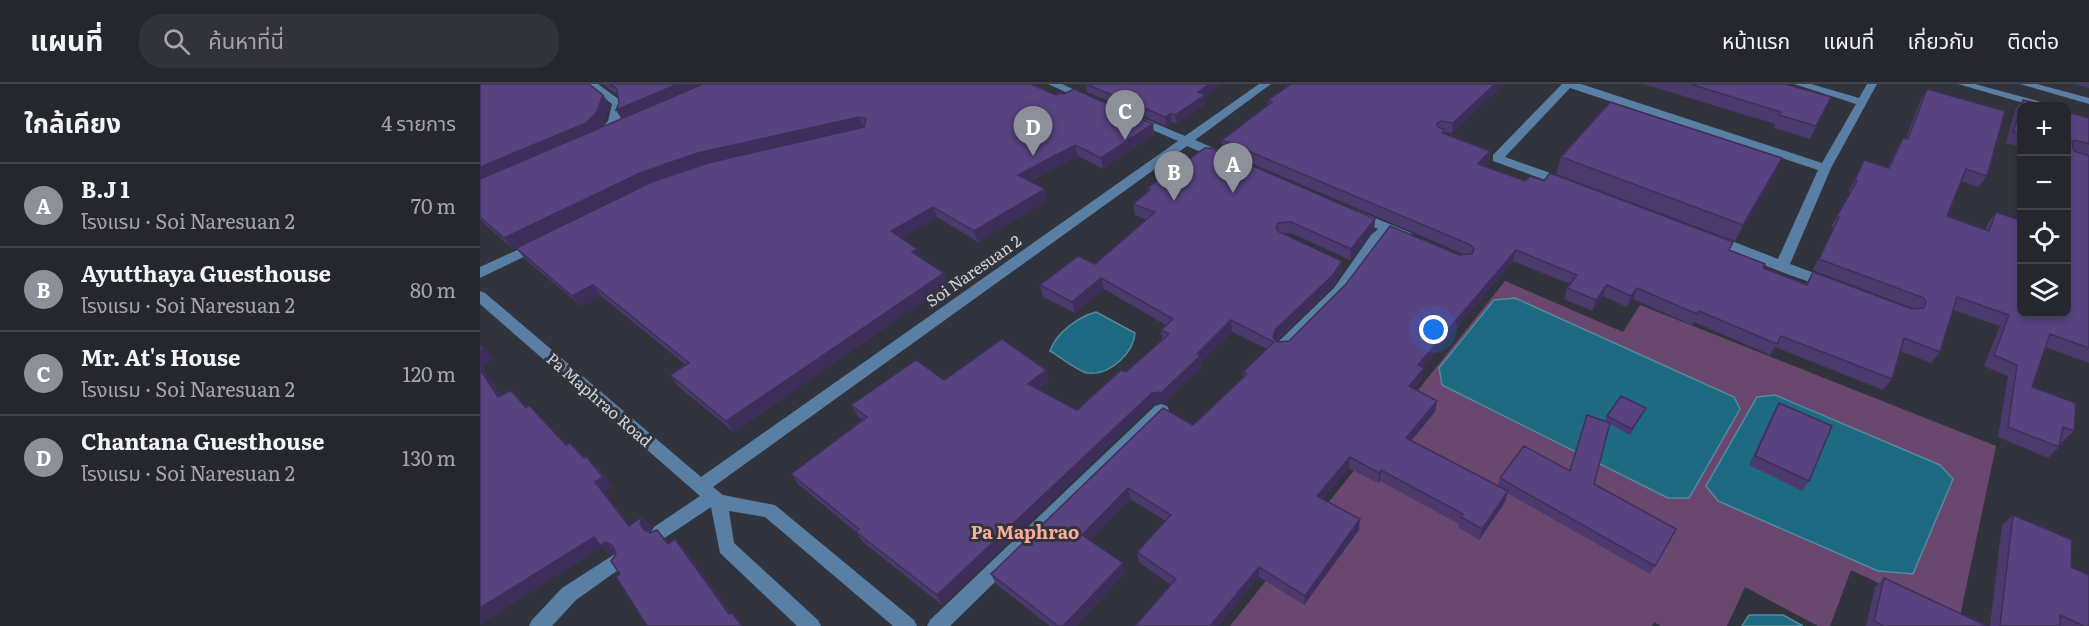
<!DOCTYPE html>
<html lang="th">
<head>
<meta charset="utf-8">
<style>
  body { margin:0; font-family:Literata,"Noto Sans Thai",serif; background:#32333a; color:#f1f3f6 }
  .controls { position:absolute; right:18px; top:18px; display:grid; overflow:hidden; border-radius:12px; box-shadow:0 3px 9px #0003 }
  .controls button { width:54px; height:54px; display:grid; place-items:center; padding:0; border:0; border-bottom:2px solid #42444a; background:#26272e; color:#f1f3f6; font:30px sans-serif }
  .you { position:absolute; left:954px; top:246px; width:21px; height:21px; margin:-15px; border:4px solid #fff; border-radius:50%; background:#1a73e8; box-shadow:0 0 0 9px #1a73e833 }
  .badge { display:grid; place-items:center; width:39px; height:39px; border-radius:50%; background:#8c9099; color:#fff; font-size:20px; font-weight:700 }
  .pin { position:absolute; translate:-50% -50px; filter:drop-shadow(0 2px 3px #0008) }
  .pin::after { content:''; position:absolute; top:32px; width:21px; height:18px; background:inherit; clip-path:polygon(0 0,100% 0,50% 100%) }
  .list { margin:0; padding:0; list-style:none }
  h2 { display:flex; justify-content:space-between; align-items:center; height:78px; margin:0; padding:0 24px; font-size:26px }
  h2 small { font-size:20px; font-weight:400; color:#a4a5aa }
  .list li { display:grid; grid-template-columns:39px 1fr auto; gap:18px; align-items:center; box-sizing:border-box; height:84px; padding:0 24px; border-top:2px solid #42444a }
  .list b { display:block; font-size:22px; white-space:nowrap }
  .list p { margin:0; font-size:20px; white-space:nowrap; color:#a4a5aa }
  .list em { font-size:20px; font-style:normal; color:#a4a5aa }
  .icon { flex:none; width:33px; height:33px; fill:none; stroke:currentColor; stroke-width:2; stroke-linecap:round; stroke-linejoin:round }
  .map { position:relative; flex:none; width:1609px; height:542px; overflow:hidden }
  header { display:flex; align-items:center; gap:36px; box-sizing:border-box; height:84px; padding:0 30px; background:#26272e; border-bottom:2px solid #42444a }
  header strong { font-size:28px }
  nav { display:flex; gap:33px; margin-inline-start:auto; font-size:21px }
  .search { width:420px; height:54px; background:#32333a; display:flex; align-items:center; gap:15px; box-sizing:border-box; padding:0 21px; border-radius:24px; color:#a4a5aa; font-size:22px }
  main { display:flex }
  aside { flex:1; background:#26272e }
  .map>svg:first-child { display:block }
  .green { fill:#6a476f }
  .water { fill:#1e6a82; stroke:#548a9c; stroke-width:1.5 }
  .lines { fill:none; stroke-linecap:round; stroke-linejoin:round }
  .minor { fill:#597fa5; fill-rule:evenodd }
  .wall { fill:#4c3a6e }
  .shaded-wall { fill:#3e2f5a }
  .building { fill:#584380; stroke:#3e2f5a; stroke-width:1.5 }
  .labels { text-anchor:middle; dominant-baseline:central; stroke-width:6; stroke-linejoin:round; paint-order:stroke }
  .street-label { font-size:16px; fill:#d2d4d9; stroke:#32343d }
  .neighbourhood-label { font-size:18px; font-weight:bold; fill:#fcac95; stroke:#32343d }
</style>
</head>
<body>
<header>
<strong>แผนที่</strong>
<div class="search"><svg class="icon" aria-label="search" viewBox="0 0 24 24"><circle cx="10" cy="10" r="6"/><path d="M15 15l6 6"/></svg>ค้นหาที่นี่</div>
<nav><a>หน้าแรก</a><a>แผนที่</a><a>เกี่ยวกับ</a><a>ติดต่อ</a></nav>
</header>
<main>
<aside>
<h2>ใกล้เคียง<small>4 รายการ</small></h2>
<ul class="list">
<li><span class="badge">A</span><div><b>B.J 1</b><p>โรงแรม · Soi Naresuan 2</p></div><em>70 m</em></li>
<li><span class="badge">B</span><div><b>Ayutthaya Guesthouse</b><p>โรงแรม · Soi Naresuan 2</p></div><em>80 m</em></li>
<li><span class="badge">C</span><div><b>Mr. At's House</b><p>โรงแรม · Soi Naresuan 2</p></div><em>120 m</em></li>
<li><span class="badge">D</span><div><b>Chantana Guesthouse</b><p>โรงแรม · Soi Naresuan 2</p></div><em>130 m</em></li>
</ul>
</aside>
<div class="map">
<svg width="1609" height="542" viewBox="0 0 1609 542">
  <rect width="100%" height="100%" fill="#32343d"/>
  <path class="green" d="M1025,197L1143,248L1160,221L1516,362L1479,537L1371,486L1350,542H1338L1265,503L1247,542H1181L1174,538L1172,542H750Z"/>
  <path class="water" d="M1035,214L1254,313L1260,325L1209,414H1188L962,301L959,284L1014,216Z
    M616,228L655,249C654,268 630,292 608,289C599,288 579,272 570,267C576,249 598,233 616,228Z
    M1295,311L1460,381L1473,395L1433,490L1398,487L1238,417L1226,402L1277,313Z
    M1269,531H1303L1323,542H1262Z"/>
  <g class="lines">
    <path class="minor" d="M106,0H118L144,19C144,34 134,51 119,56L113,53L128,37L132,20Z
      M568,0H582L614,15L609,18L605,17Z
      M779,0H791L715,56L745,69V75H737L707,62L233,403L243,411L295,421L434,536L437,542H413L285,433L249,427L254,459L338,536L341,542H317L240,469L231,423L186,453L180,456L174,453L171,448L174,443L220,412L0,220V207L5,209L221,393L698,57L652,37V33H660L705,52Z
      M1082,0H1101L1342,79L1376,20L1314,0H1331L1379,14L1387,0H1397L1351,84L1310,180L1353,196L1355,199L1353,202C1338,206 1249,166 1229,158L1227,155L1229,152H1239L1298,175L1338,86L1090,4L1025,73L1090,96L1092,99L1090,102H1082L1013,77V71Z
      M1478,0H1495L1569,20L1571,22H1554Z
      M1540,0H1557L1609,14V20Z
      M876,126L931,149L933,152L926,156L909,149L901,157L864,210L807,267H797L795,263L797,259L854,204L891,151L898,145L871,133L870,130L871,127Z
      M59,156L66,160L64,163L0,194V183Z
      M681,320L687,322L689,326L687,330L470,542H447L450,536L675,322Z
      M135,470L141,472L144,478L141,484L96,516L72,542H49L52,536L82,504Z"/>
  </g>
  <path class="wall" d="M0,0L123,11L130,21L123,40L117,45L141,35L138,11L122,0H550L674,50L623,85L598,72L550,97L568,116L498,158L457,133L422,154L437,165L440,173L468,200L254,348L198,302L190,291L206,281L121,212L101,222L45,175L36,164L268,70L224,80L169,99L33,165L0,136Z
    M606,0L725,13V20L696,40L692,38L686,42L607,8Z
    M1024,0L972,49L965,48L964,50L1010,67L1008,78L1004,82L1045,97H1064L1253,158L1249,167L1283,184L1326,200L1333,188L1432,225H1435L1333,186L1353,144L1351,143L1371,108L1369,107L1384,76L1408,83L1417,64L1423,54H1426L1441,15L1447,5L1507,92L1499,103L1481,97L1467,132L1506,145L1508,139L1516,128L1542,230L1587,28L1609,34V279L1565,263L1552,303L1594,347L1582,358L1580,357L1579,363L1568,374L1518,353L1528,292L1504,282L1520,242L1473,226L1460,268L1451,279L1420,267L1412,295L1403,306L1295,263L1290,271L1214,238L1212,241L1153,215L1147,223L1123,212L1112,227L1084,215L1087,204L1090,200L1033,177L943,284L942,295L934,305L957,317L955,328L931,357L1018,402L1020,394L1090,386L1107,331L1125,337L1127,332L1166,324L1150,351L1130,340L1114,400L1196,445L1170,490L1027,409L1025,418L999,456L978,443L979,440L900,397L898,399L869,384L843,415L879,446L824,521L779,493L691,501L659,478L657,468L686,437L650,415L610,456L645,489L596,542H570L516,500L511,490L713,341L763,294V288L787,265L752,248L721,278V284L684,319L673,320L462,521L383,458L376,448L318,400L311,390L382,336L378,332L371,321L464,296L566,286L569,297L558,305L597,326L646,288L682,256L681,246L686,241L624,205L595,229L563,213L560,201L615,180L667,136L655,131L653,120L667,108V104L895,135L894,146L870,176L811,149H802L862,177V188L852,203L796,257L797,258L809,257L979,171H986L743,67L742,56L788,21V16Z
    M1164,0H1305L1351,13L1330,55L1294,44L1295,40Z
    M1595,0H1609V4Z
    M1543,16L1542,22V63L1526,59L1535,26Z
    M1081,73L1294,91L1255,157L1076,90Z
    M0,261L14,275L2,282L21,312L46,323L86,361L116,382L133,403L124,408L150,441L162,433L172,443L169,448L177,446L189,459L195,455L204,465L251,529L260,537L140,490L136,468L130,471L122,463L0,540Z
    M1299,319L1329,397L1322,407L1269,381L1293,329Z
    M1533,431L1591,483L1609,542H1510L1522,441Z
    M1404,494L1507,542H1386L1395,503Z"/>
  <path class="shaded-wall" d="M198,0H222L142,36L136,26Z
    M730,0H743L725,13V20L696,40L695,31L718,8Z
    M1015,0H1024L972,49L973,39Z
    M123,11L130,21L123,40L113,49L0,98V83Z
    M691,29L692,38L686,42L685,33Z
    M379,33L384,44L224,80L169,99L33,165L24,154L162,88L218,69Z
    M673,40L674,50L623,85L621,74Z
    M595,61L598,72L541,101L538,91Z
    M1010,67L1008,78L996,91L998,80Z
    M1302,74L1294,91L1255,157L1263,141Z
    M565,105L568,116L498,158L494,147Z
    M453,123L457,133L416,158L411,147Z
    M895,135L894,146L870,176L871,165Z
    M437,165L441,176L432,168Z
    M1036,166L1033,177L936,292L938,281Z
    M862,177V188L852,203L795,257L793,253L795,246Z
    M464,189L468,200L254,348L246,337Z
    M621,194L624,205L595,229L592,218Z
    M113,201L121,212L101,222L92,212Z
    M1127,201L1123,212L1112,227L1116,216Z
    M1157,204L1153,215L1147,223L1151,212Z
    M751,236L752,248L721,278V284L684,319L673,320L462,521L457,511L672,309L717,270Z
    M4,265L14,275L2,282L28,323L18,313L0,285V267Z
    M944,284L942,295L927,313L929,302Z
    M566,286L569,297L551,311L548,300Z
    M957,317L955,328L924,365L926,354Z
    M106,372L133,403L124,408L158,451L149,442L115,398Z
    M870,373L869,384L837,423V412Z
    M901,386L900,397L898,399L899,389Z
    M648,404L650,415L605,461L602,451Z
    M1028,407L1025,418L999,456L1002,445Z
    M162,433L172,443L169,449L164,446L160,440Z
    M880,435L879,446L824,521L825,512Z
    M114,453L126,458L136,468L130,471L122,463L0,540V524Z
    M195,455L204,465L258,539L249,530Z
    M643,479L645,489L596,542H583Z
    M779,483V493L739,542H730Z"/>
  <path class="building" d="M0,0H109L123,11L116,29L106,39L0,83Z
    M130,0H198L136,26L139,19L137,5Z
    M223,0H550L576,11L580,9L584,10L594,5L673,40L621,74L595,61L538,91L565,105L494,147L453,123L411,147L437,165L432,168L464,189L246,337L190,291L209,279L113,201L92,212L36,164L172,98L228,79L384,43L386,35L379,33L218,69L162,88L24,154L0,133V95Z
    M606,0H730L718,8L725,11L695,31L691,29L685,33Z
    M811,0H1015L973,39L961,37L957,40L958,43L965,46L962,49L1010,67L998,80L1045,97L1050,92L1064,97L1070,89L1253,158L1249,166L1285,180L1283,184L1327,201L1333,188L1432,225L1444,224L1446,218L1444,214L1339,175L1359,133L1357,132L1377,97L1375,96L1384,76L1409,84L1423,54L1428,55L1447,5L1525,27L1507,92L1486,85L1467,132L1509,147L1516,128L1542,137V230H1587V28L1609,34V60L1595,56L1592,58L1594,67L1609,72V264L1570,250L1552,303L1596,319L1594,347L1583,343L1579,363L1528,343L1537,281L1514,271L1529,231L1477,213L1460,268L1424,254L1412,295L1301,252L1297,260L1219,227L1217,230L1157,204L1151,212L1127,201L1116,216L1087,204L1097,191L1036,166L938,281L944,284L929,302L957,317L926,354L1028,407L1002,445L981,433L983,430L901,386L899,389L870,373L837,412L880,435L825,512L779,483L730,542H655L696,495L657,468L691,431L648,404L602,451L643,479L583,542H578L511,490L683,324L713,341L767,290L763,288L794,258L751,236L717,270L720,272L682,308L672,309L457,511L376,448L379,445L311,390L387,333L371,321L436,276L464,296L522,255L566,286L548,300L597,326L641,286L646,288L689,250L681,246L693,235L621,194L592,218L560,201L598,172L615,180L675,128L653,120L670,106L667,104L725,64H731L895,135L871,165L811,138L798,139L796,144L799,148L862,177L853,191L795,246L793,253L797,258L809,257L866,200L910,142L979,171L992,170L994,165L991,161L742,56L792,18L788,16Z
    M1210,0H1305L1351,13L1336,42L1299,31L1301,28Z
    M1543,16L1568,22H1542V50L1533,48Z
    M1130,18L1302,74L1263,141L1081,73Z
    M0,261L4,265L0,267Z
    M0,285L18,313L31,306L46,324L49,321L86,361L90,359L104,374L106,372L123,393L115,398L149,442L162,433L160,440L164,446L170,449L177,446L188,460L195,455L249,530L252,529L262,542H167L136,493L140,490L131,477L136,470L133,462L126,458L120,461L114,453L0,524Z
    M1141,312L1166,324L1152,345L1127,332Z
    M1299,319L1352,342L1329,397L1275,372Z
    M1107,331L1130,339L1114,400L1196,445L1175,482L1020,394L1044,362L1090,387Z
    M1533,431L1592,456L1591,483L1609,491V542H1604L1580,531V542H1520Z
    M1404,494L1507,542H1404L1394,537Z"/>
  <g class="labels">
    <g class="street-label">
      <text transform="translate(493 186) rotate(-35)">Soi Naresuan 2</text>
      <text transform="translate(120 315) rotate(41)">Pa Maphrao Road</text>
    </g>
    <g class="neighbourhood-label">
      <text x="545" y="447">Pa Maphrao</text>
    </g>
  </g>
</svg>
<div class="controls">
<button>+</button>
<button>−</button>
<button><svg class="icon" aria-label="locate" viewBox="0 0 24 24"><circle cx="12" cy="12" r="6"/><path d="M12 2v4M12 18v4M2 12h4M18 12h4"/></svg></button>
<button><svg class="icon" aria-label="layers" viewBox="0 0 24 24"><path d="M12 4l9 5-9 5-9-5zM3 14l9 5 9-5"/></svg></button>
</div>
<div class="you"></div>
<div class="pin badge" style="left:753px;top:109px">A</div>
<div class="pin badge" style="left:694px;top:117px">B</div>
<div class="pin badge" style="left:645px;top:56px">C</div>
<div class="pin badge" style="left:553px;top:72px">D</div>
</div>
</main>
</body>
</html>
